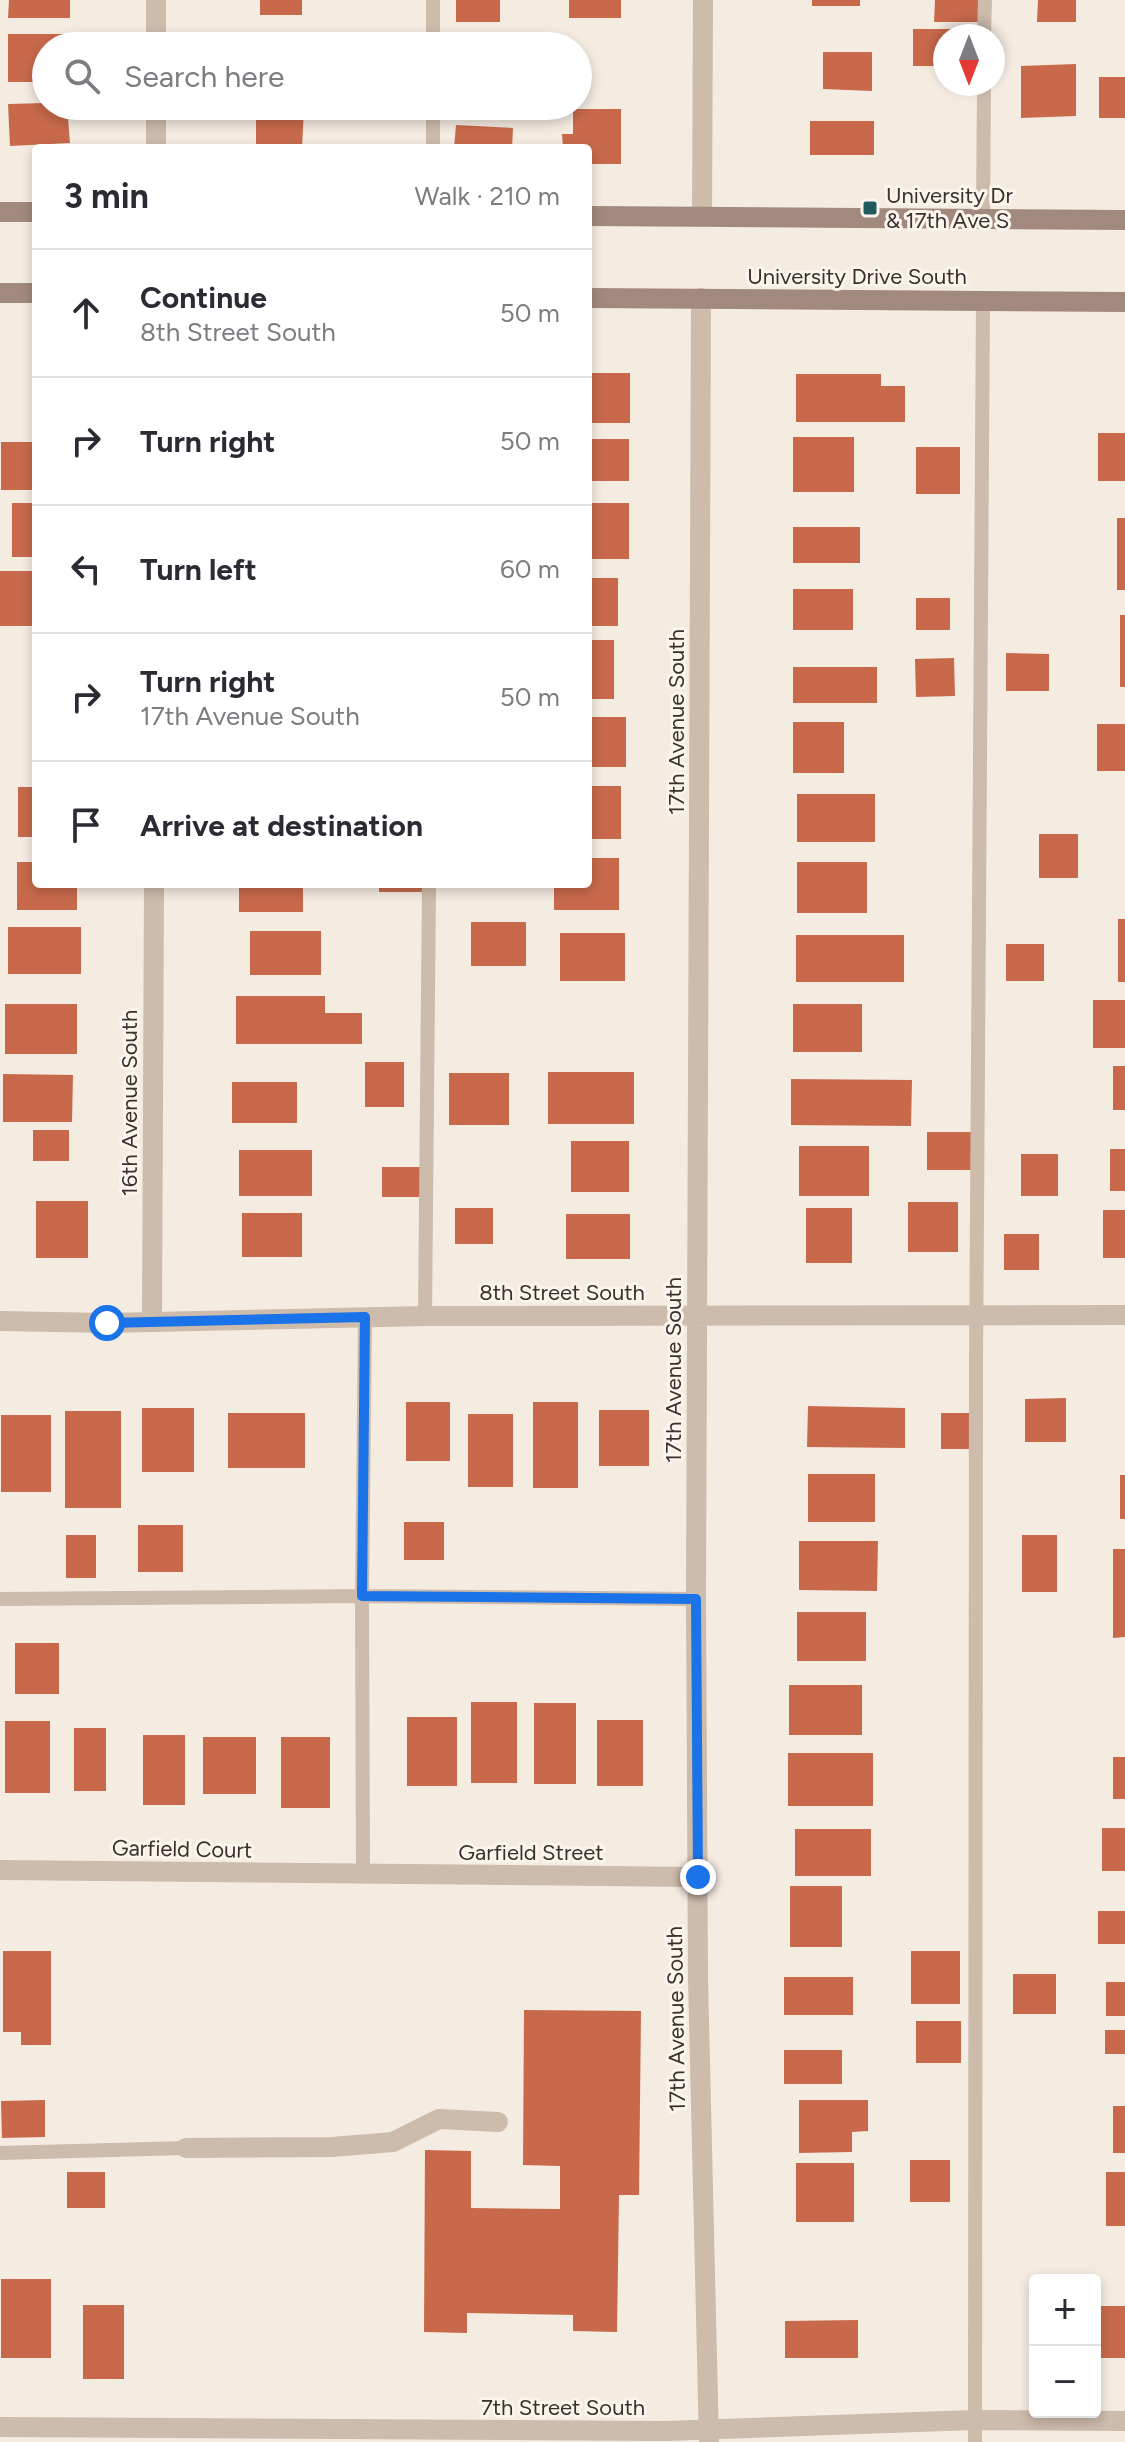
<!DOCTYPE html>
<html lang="en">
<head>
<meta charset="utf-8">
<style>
  body { margin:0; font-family:Figtree,sans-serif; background:#f2f2f3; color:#2b2b33 }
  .controls { position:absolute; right:24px; bottom:24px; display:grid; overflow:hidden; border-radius:8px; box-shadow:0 4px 12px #0003 }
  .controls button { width:72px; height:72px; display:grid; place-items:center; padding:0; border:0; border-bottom:2px solid #e1e1e2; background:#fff; color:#2b2b33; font:40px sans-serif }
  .compass { position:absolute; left:933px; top:24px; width:72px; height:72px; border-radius:50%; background:#fff; box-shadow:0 4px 12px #0003; rotate:180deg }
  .stop { position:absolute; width:24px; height:24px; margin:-18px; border:6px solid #1a73e8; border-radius:50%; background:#fff }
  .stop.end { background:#1a73e8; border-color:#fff; box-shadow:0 2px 8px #0008 }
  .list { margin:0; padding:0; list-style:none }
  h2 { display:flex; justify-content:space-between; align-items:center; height:104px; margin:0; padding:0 32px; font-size:34px }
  h2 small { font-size:26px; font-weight:400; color:#7c7c81 }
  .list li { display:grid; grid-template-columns:52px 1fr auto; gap:24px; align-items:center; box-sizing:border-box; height:128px; padding:0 32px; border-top:2px solid #e1e1e2 }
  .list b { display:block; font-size:30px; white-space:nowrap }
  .list p { margin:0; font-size:26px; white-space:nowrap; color:#7c7c81 }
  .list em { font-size:26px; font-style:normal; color:#7c7c81 }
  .icon { flex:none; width:44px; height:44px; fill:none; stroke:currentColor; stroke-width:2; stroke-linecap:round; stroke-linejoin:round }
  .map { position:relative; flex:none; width:1125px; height:2442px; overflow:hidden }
  .search { position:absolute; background:#fff; box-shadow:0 4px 12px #0003; left:32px; top:32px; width:560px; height:88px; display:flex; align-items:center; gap:20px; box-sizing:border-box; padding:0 28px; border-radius:44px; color:#7c7c81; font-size:30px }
  .panel { position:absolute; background:#fff; box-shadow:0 4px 12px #0003; left:32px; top:144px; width:560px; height:744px; border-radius:8px }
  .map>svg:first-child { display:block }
  .building { fill:#c8694b }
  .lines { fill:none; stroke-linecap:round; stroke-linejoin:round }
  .service { stroke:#cdbbac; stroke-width:14 }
  .minor { stroke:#cdbbac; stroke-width:20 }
  .tertiary { stroke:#cdbbac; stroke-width:20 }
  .secondary { stroke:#a18a7d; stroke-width:20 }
  .route { stroke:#1a73e8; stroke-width:10 }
  .poi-dot { fill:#1f5a5e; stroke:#fbf5ee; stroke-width:3 }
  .labels { text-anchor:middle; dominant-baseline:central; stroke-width:6; stroke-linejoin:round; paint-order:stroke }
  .poi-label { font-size:22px; fill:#3b302b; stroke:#fbf5ee; text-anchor:start }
  .street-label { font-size:22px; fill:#3b302b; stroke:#fbf5ee }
</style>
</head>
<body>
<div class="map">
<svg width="1125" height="2442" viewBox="0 0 1125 2442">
  <rect width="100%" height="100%" fill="#f4ebe1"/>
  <path class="building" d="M9,0H70V18H8Z
    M260,0H302V15H260Z
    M456,0H500V22H456Z
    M569,0H621V18H569Z
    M812,0H860V6H812Z
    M935,0H983L982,22H934Z
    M1038,0H1076V22H1037Z
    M913,29H964V36H945V66H913Z
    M8,34H77V46H46V82H8Z
    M823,52H872V91L823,89Z
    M1076,64V116L1021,118V66Z
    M1099,77H1125V118H1099Z
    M46,103V106H67L70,143L10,146L8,104Z
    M256,109H304L302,148H256Z
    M573,109H621V164H588V148H563L562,134H573Z
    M810,121H874V155H810Z
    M456,125L513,128L512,148H454Z
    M588,373H630V423H588Z
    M796,374H881V386H905V422H796Z
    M1098,433H1125V481H1098Z
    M793,437H854V492H793Z
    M588,439H629V481H588Z
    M1,442H36V490H1Z
    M916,447H960V494H916Z
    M12,503H36V557H12Z
    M588,503H629V559H588Z
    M1117,518H1125V590H1117Z
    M793,527H860V563H793Z
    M0,571H36V626H0Z
    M588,578H618V626H588Z
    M793,589H853V630H793Z
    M916,598H950V630H916Z
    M1120,615H1125V687H1120Z
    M588,640H614V699H588Z
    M1006,653L1049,654V691H1006Z
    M954,658L955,696L916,697L915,659Z
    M793,667H877V703H793Z
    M588,717H626V767H588Z
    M793,722H844V773H793Z
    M1097,724H1125V771H1097Z
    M588,786H621V839H588Z
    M18,787H36V837H18Z
    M797,794H875V842H797Z
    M1039,834H1078V878H1039Z
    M588,858H619V910H554V884H588Z
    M17,862H36V884H77V910H17Z
    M797,862H867V913H797Z
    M239,884H303V912H239Z
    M379,884H422V892H379Z
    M1118,919H1125V982H1118Z
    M471,922H526V966H471Z
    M8,927H81V974H8Z
    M250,931H321V975H250Z
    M560,933H625V981H560Z
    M796,935H904V982H796Z
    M1006,944H1044V981H1006Z
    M236,996H325V1013H362V1044H236Z
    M1093,1000H1125V1048H1093Z
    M5,1004H77V1054H5Z
    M793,1004H862V1052H793Z
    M365,1062H404V1107H365Z
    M1113,1066H1125V1110H1113Z
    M548,1072H634V1124H548Z
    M449,1073H509V1125H449Z
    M3,1074L73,1075L72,1122H3Z
    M791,1079L912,1080L911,1126L791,1125Z
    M232,1082H297V1123H232Z
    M33,1130H69V1161H33Z
    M927,1132H975V1170H927Z
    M571,1141H629V1192H571Z
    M799,1146H869V1196H799Z
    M1110,1149H1125V1191H1110Z
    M239,1150H312V1196H239Z
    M1021,1154H1058V1196H1021Z
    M382,1167H420V1197H382Z
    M36,1201H88V1258H36Z
    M908,1202H958V1252H908Z
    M455,1208H493V1244H455Z
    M806,1208H852V1263H806Z
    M1103,1210H1125V1258H1103Z
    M242,1213H302V1257H242Z
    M566,1214H630V1259H566Z
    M1004,1234H1039V1270H1004Z
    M1066,1398V1442H1025V1399Z
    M406,1402H450V1461H406Z
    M533,1402H578V1488H533Z
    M808,1406L905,1408V1448L807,1447Z
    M142,1408H194V1472H142Z
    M599,1410H649V1466H599Z
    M65,1411H121V1508H65Z
    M228,1413H305V1468H228Z
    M941,1413H970V1449H941Z
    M468,1414H513V1487H468Z
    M1,1415H51V1492H1Z
    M808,1474H875V1522H808Z
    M1120,1475H1125V1519H1120Z
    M404,1522H444V1560H404Z
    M138,1525H183V1572H138Z
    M66,1535H96V1578H66Z
    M1022,1535H1057V1592H1022Z
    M799,1541H878L877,1591L799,1590Z
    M1113,1549H1125V1637L1113,1638Z
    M797,1612H866V1661H797Z
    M15,1643H59V1694H15Z
    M789,1685H862V1735H789Z
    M471,1702H517V1783H471Z
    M534,1703H576V1784H534Z
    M407,1717H457V1786H407Z
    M597,1720H643V1786H597Z
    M5,1721H50V1793H5Z
    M74,1728H106V1791H74Z
    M143,1735H185V1805H143Z
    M203,1737H256V1794H203Z
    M281,1737H330V1808H281Z
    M788,1753H873V1806H788Z
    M1113,1757H1125V1799H1113Z
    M1102,1828H1125V1871H1102Z
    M795,1829H871V1876H795Z
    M790,1886H842V1947H790Z
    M1098,1911H1125V1944H1098Z
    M3,1951H51V2045H21V2032H3Z
    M911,1951H960V2004H911Z
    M1013,1974H1056V2014H1013Z
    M784,1977H853V2015H784Z
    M1106,1982H1125V2016H1106Z
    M524,2010L641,2011L639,2195H619L617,2332L573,2331V2315L467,2313V2333L424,2332L425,2150L471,2151V2208L560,2209V2166L523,2165Z
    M916,2021H961V2063H916Z
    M1105,2030H1125V2054H1105Z
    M784,2050H842V2084H784Z
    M45,2100V2137L2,2138L1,2101Z
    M799,2100H868V2131L852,2132V2152L799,2153Z
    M1113,2106H1125V2153H1113Z
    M910,2160H950V2202H910Z
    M796,2163H854V2222H796Z
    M67,2172H105V2208H67Z
    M1106,2172H1125V2226H1106Z
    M1,2279H51V2358H1Z
    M83,2305H124V2379H83Z
    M1095,2306H1125V2358H1095Z
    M858,2320V2358H785V2321Z"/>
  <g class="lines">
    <path class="service" d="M433,0V46
      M984,36L985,0
      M433,106V148
      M983,218L984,84
      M425,1316L429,884
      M0,1599L362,1596L696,1599
      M363,1875L362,1596L365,1317
      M0,2153L186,2148
      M975,2442L976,1366L983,301"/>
    <path class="minor" d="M156,46V0
      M156,148V106
      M702,217L703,0
      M701,298L696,1599L698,1978L709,2442
      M0,1321L107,1323L425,1316L1125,1315
      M152,1321L154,884
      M0,1870L698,1877
      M186,2148L332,2147L393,2142L439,2119L498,2122"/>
    <path class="tertiary" d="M0,2427L665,2431L974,2420L1125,2421"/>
    <path class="secondary" d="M0,212H36
      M588,216L1125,220
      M0,293H36
      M588,298L1125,302"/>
  </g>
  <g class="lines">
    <path class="route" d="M107,1323L365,1317L362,1596L696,1599L698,1877"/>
  </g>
  <rect class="poi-dot" x="862" y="200" width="16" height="16" rx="4"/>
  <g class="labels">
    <g class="poi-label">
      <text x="886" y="195">University Dr<tspan x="886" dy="25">&amp; 17th Ave S</tspan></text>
    </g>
    <g class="street-label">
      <text x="857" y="276">University Drive South</text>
      <text transform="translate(676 722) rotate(-90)">17th Avenue South</text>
      <text transform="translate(129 1103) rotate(-90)">16th Avenue South</text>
      <text x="562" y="1292">8th Street South</text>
      <text transform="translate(673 1370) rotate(-90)">17th Avenue South</text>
      <text transform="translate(182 1849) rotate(1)">Garfield Court</text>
      <text x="531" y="1852">Garfield Street</text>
      <text transform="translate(676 2019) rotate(-91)">17th Avenue South</text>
      <text x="563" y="2407">7th Street South</text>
    </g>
  </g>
</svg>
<div class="controls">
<button>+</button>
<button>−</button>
</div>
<svg class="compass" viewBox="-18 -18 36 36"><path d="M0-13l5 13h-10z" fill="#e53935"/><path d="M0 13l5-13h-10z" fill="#7c7c81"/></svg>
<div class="stop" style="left:107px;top:1323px"></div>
<div class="stop end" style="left:698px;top:1877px"></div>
<div class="search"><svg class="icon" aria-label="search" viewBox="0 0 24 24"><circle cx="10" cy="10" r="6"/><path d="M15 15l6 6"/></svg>Search here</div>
<section class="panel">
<h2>3 min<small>Walk · 210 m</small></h2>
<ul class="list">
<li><svg class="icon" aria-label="ahead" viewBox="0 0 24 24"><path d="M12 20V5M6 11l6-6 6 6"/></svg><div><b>Continue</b><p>8th Street South</p></div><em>50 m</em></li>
<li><svg class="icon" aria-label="right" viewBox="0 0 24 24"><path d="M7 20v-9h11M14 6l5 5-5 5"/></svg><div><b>Turn right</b></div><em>50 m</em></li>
<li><svg class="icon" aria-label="left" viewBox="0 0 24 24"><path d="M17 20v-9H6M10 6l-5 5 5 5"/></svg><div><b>Turn left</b></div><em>60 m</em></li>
<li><svg class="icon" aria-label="right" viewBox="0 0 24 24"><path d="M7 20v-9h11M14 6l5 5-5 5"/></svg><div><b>Turn right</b><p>17th Avenue South</p></div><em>50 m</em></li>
<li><svg class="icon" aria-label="arrive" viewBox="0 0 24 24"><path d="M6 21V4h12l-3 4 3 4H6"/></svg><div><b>Arrive at destination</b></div></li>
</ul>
</section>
</div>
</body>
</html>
